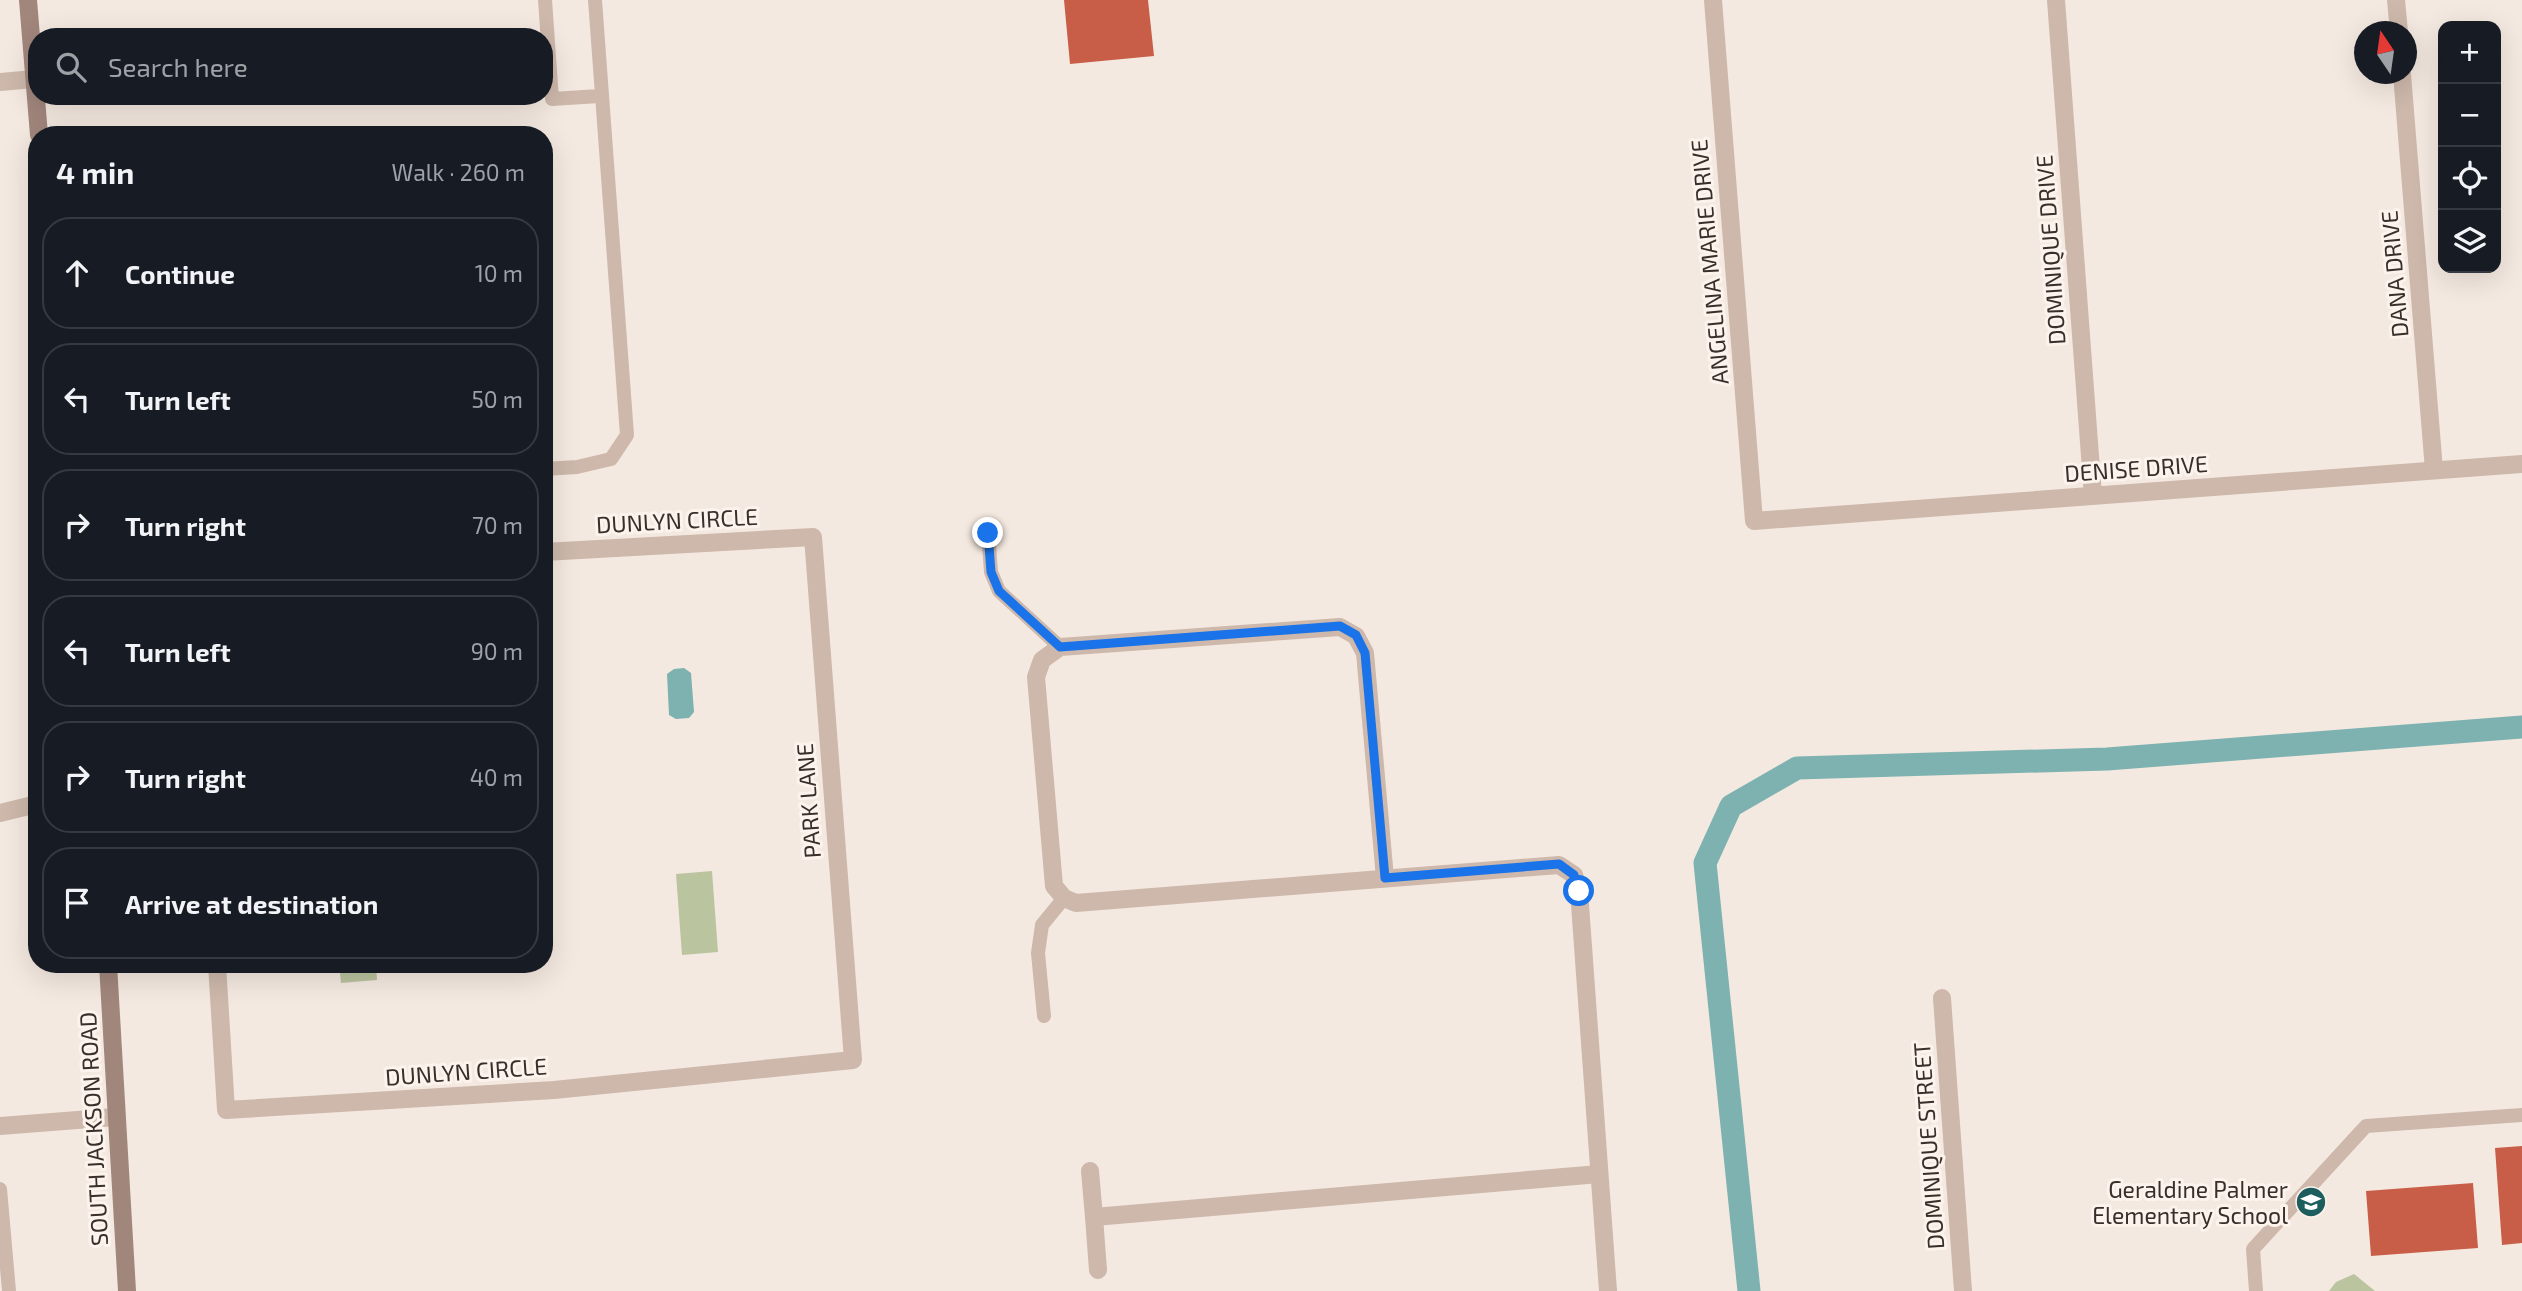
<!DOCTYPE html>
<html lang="en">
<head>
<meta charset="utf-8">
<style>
  body { margin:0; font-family:"Exo 2",sans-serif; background:#20242c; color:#f1f3f6 }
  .controls { position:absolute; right:21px; top:21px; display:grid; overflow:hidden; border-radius:14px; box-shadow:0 7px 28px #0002 }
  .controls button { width:63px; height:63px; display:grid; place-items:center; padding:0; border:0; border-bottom:2px solid #363941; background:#171b24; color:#f1f3f6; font:35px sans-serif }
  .compass { position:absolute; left:2354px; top:21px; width:63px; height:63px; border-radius:50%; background:#171b24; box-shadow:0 7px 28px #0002; rotate:347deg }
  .stop { position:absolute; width:21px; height:21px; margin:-16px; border:5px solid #1a73e8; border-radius:50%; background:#fff }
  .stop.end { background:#1a73e8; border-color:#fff; box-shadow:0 2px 7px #0008 }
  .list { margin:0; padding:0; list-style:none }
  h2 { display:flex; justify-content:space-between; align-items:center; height:91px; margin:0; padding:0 28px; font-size:30px }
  h2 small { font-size:23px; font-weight:400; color:#9ea1a6 }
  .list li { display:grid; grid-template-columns:46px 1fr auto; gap:21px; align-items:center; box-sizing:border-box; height:112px; margin:0 14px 14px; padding:0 14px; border:2px solid #363941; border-radius:28px }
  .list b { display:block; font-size:26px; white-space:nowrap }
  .list em { font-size:23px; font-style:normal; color:#9ea1a6 }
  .icon { flex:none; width:38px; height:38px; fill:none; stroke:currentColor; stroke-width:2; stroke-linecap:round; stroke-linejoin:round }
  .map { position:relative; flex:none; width:2522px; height:1291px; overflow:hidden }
  .search { position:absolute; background:#171b24; box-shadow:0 7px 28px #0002; left:28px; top:28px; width:525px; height:77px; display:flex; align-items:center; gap:18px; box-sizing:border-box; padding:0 24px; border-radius:28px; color:#9ea1a6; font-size:26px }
  .panel { position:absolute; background:#171b24; box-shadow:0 7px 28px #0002; left:28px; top:126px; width:525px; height:847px; border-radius:28px }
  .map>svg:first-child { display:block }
  .green { fill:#bac49f }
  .water { fill:#7db2b0 }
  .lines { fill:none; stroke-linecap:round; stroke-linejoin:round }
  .canal { stroke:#7db2b0; stroke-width:23 }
  .building { fill:#c95e48 }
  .service { stroke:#cdb8ab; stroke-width:14 }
  .minor { stroke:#cdb8ab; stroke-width:18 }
  .secondary { stroke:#a1867c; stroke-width:18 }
  .route { stroke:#1a73e8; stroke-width:9 }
  .labels { text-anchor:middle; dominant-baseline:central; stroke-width:6; stroke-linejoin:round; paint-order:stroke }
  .street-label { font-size:23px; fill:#3a2e2a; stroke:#fbf3ec }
  .poi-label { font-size:23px; fill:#3a2e2a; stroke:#fbf3ec; text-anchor:end }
</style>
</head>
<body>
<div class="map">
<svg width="2522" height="1291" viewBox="0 0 2522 1291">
  <rect width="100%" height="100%" fill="#f4e9e0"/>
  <path class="green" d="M712,871L718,952L682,955L676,874Z
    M339,964H376L377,980L341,983Z
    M2354,1274L2375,1291H2329L2336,1282Z"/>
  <path class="water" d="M684,668L691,673L694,712L689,718L676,719L669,715L667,674L674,669Z"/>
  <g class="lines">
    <path class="canal" d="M1749,1291L1705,863L1731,806L1797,768L2107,759L2522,727"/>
  </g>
  <path class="building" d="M1064,0H1148L1154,56L1070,64Z
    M2522,1146V1243L2502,1245L2495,1148Z
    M2473,1183L2478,1248L2371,1256L2366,1191Z"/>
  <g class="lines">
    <path class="service" d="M545,0L552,99L599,96
      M544,469L577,467L611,459L627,435L595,0
      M988,532L991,572L999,591L1060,647
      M1044,1016L1038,953L1042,925L1064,898
      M0,1189L9,1291
      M2256,1291L2253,1249L2366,1126L2522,1115"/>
    <path class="minor" d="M1713,0L1754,521L2522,464
      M2056,0L2093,496
      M2396,0L2399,32
      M2402,74L2434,470
      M0,82L34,79
      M0,813L37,804
      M1385,878L1365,653L1356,636L1340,627L1060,647L1042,660L1036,677L1054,886L1064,898L1076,903L1559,865L1574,875L1579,891L1608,1291
      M217,964L226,1110L554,1090L853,1060L813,537L544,552
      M1942,998L1963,1291
      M0,1126L116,1117
      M1090,1171L1094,1217
      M1098,1270L1094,1217L1599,1174"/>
    <path class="secondary" d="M28,0L39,135
      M108,964L127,1291"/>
  </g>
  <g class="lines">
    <path class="route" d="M988,533L991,572L999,591L1060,647L1340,626L1356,635L1365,653L1385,878L1559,864L1574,875L1579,891"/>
  </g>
  <defs>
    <g id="school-disc" transform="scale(1.575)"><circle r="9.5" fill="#1e5d5d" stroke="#fbf3ec"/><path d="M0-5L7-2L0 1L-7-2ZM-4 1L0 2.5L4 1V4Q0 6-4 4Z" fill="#fff"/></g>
  </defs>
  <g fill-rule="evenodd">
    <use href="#school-disc" x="2311" y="1202"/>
  </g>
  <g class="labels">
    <g class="street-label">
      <text transform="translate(2050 250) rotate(-94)">DOMINIQUE DRIVE</text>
      <text transform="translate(1709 262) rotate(-95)">ANGELINA MARIE DRIVE</text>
      <text transform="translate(2394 274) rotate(-95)">DANA DRIVE</text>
      <text transform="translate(2136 468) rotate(-4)">DENISE DRIVE</text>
      <text transform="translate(677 520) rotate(-3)">DUNLYN CIRCLE</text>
      <text transform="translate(808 801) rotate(-94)">PARK LANE</text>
      <text transform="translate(466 1071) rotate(-4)">DUNLYN CIRCLE</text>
      <text transform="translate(93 1129) rotate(-93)">SOUTH JACKSON ROAD</text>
      <text transform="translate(1928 1146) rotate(-94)">DOMINIQUE STREET</text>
    </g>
    <g class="poi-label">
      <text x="2288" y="1189">Geraldine Palmer<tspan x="2288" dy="26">Elementary School</tspan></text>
    </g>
  </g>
</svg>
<div class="controls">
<button>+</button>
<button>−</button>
<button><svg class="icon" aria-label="locate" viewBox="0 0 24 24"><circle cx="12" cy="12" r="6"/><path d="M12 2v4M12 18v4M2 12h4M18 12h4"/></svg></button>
<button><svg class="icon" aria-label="layers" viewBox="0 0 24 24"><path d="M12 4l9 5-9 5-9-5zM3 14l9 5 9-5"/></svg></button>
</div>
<svg class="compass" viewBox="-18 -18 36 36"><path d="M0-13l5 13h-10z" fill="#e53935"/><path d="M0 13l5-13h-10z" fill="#9ea1a6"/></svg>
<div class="stop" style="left:1579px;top:891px"></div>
<div class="stop end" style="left:988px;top:533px"></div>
<div class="search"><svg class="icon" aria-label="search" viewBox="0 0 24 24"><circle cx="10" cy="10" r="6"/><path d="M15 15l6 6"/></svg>Search here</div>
<section class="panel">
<h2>4 min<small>Walk · 260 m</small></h2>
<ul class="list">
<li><svg class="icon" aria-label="ahead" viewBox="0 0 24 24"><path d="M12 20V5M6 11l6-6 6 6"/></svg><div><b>Continue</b></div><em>10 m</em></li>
<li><svg class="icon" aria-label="left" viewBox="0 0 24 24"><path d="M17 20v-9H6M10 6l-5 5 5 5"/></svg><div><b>Turn left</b></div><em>50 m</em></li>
<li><svg class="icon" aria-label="right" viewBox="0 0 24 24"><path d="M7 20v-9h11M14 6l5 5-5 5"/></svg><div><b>Turn right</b></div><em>70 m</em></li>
<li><svg class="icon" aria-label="left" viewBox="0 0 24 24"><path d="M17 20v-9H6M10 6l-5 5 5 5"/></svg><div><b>Turn left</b></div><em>90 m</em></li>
<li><svg class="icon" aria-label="right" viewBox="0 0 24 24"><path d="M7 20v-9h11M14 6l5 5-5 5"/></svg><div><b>Turn right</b></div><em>40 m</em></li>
<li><svg class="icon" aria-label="arrive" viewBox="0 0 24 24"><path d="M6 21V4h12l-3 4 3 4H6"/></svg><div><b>Arrive at destination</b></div></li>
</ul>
</section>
</div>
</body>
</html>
